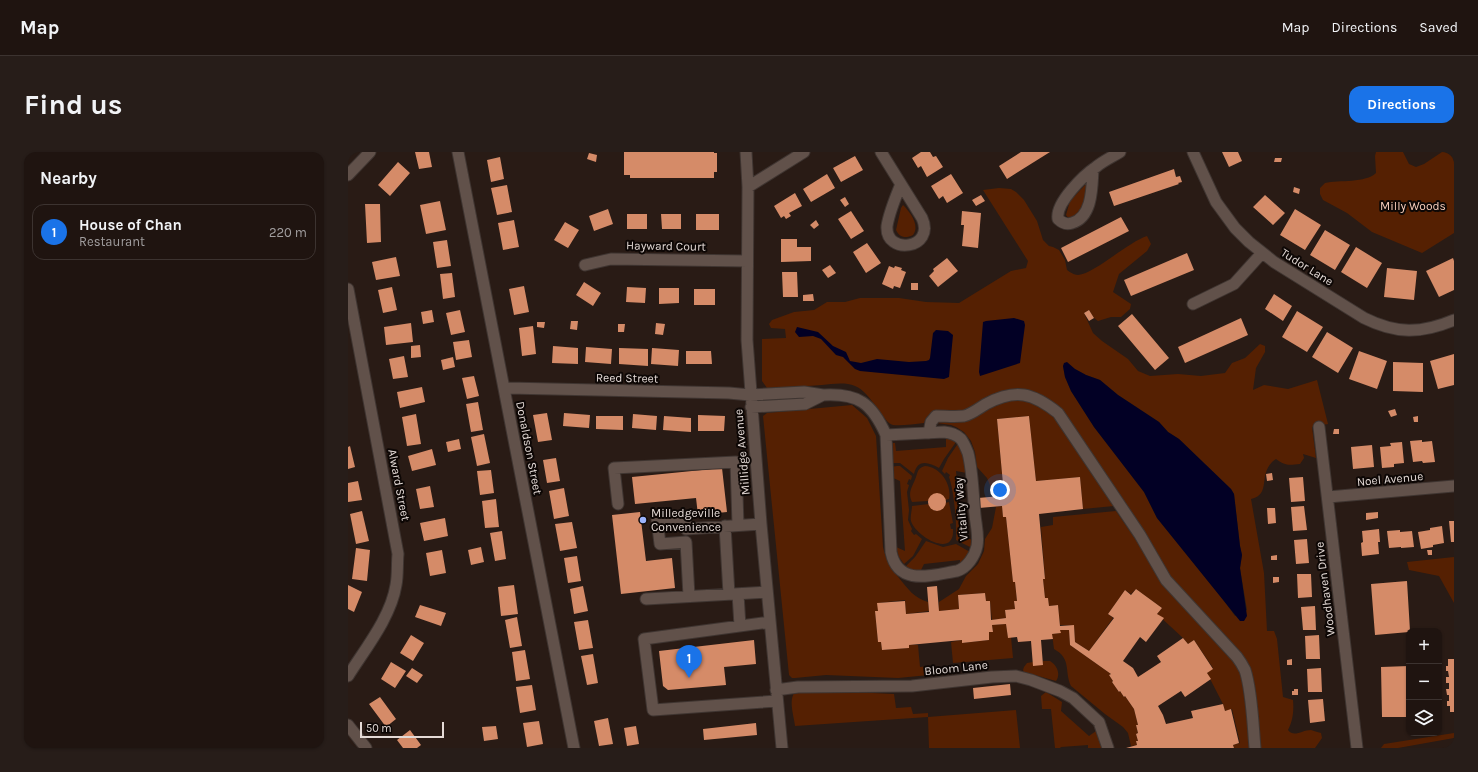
<!DOCTYPE html>
<html lang="en">
<head>
<meta charset="utf-8">
<style>
  body { margin:0; font-family:Karla,sans-serif; background:#271d19; color:#f1f3f6 }
  .controls { position:absolute; right:12px; bottom:12px; display:grid; overflow:hidden; border-radius:8px; box-shadow:0 1px 3px #0004 }
  .controls button { width:36px; height:36px; display:grid; place-items:center; padding:0; border:0; border-bottom:1px solid #3c3330; background:#1f1410; color:#f1f3f6; font:20px sans-serif }
  .scale { position:absolute; left:12px; bottom:10px; width:84px; box-sizing:border-box; padding-left:4px; border:2px solid #e4dad6; border-top:0; font-size:11px; line-height:14px; white-space:nowrap; color:#e4dad6; -webkit-text-stroke:3px #0d0705; paint-order:stroke }
  .you { position:absolute; left:652px; top:338px; width:14px; height:14px; margin:-10px; border:3px solid #fff; border-radius:50%; background:#1a73e8; box-shadow:0 0 0 6px #1a73e833 }
  .badge { display:grid; place-items:center; width:26px; height:26px; border-radius:50%; background:#1a73e8; color:#fff; font-size:13px; font-weight:700 }
  .pin { position:absolute; translate:-50% -33px; filter:drop-shadow(0 1px 2px #0008) }
  .pin::after { content:''; position:absolute; top:21px; width:14px; height:12px; background:inherit; clip-path:polygon(0 0,100% 0,50% 100%) }
  .list { margin:0; padding:0; list-style:none }
  h2 { display:flex; justify-content:space-between; align-items:center; height:52px; margin:0; padding:0 16px; font-size:17px }
  h2 small { font-size:13px; font-weight:400; color:#a19e9f }
  .list li { display:grid; grid-template-columns:26px 1fr auto; gap:12px; align-items:center; box-sizing:border-box; height:56px; margin:0 8px 8px; padding:0 8px; border:1px solid #3c3330; border-radius:12px }
  .list b { display:block; font-size:15px; white-space:nowrap }
  .list p { margin:0; font-size:13px; white-space:nowrap; color:#a19e9f }
  .list em { font-size:13px; font-style:normal; color:#a19e9f }
  .icon { flex:none; width:22px; height:22px; fill:none; stroke:currentColor; stroke-width:2; stroke-linecap:round; stroke-linejoin:round }
  .map { position:relative; flex:none; width:1106px; height:596px; overflow:hidden; border-radius:12px }
  header { display:flex; align-items:center; gap:24px; box-sizing:border-box; height:56px; padding:0 20px; background:#1f1410; border-bottom:1px solid #3c3330 }
  header strong { font-size:19px }
  nav { display:flex; gap:22px; margin-inline-start:auto; font-size:14px }
  .intro { display:flex; align-items:center; justify-content:space-between; box-sizing:border-box; height:96px; padding:0 24px }
  h1 { margin:0; font-size:28px }
  .button { padding:10px 18px; border-radius:12px; background:#1a73e8; color:#fff; font-size:14px; font-weight:700 }
  main { display:flex; gap:24px; padding:0 24px }
  aside { flex:1; background:#1f1410; border-radius:12px; box-shadow:0 1px 3px #0004 }
  .map>svg:first-child { display:block }
  .green { fill:#552002; fill-rule:evenodd }
  .water { fill:#020025 }
  .building { fill:#d58b68 }
  .lines { fill:none; stroke-linecap:round; stroke-linejoin:round }
  .minor-casing { stroke:#3f3531; stroke-width:13 }
  .minor { stroke:#61514a; stroke-width:11 }
  .poi-dot { fill:#9bb4fd; stroke:#0d0705; stroke-width:1.5 }
  .labels { text-anchor:middle; dominant-baseline:central; stroke-width:4; stroke-linejoin:round; paint-order:stroke }
  .park-label { font-size:12px; fill:#f9cfbd; stroke:#0d0705 }
  .street-label { font-size:12px; fill:#e4dad6; stroke:#0d0705 }
  .poi-label { font-size:12px; fill:#e4dad6; stroke:#0d0705; text-anchor:start }
</style>
</head>
<body>
<header>
<strong>Map</strong>
<nav><a>Map</a><a>Directions</a><a>Saved</a></nav>
</header>
<div class="intro"><h1>Find us</h1><a class="button">Directions</a></div>
<main>
<aside>
<h2>Nearby<small></small></h2>
<ul class="list">
<li><span class="badge">1</span><div><b>House of Chan</b><p>Restaurant</p></div><em>220 m</em></li>
</ul>
</aside>
<div class="map">
<svg width="1106" height="596" viewBox="0 0 1106 596">
  <rect width="100%" height="100%" fill="#291b15"/>
  <path class="green" d="M1028,0H1055L1061,12L1068,15L1076,12L1094,0H1106V81L1074,101L1024,80L999,61L975,48L972,42V36L977,31C991,28 1018,31 1028,21L1027,4Z
    M739,31C739,50 739,58 721,67L718,63L722,49Z
    M651,36L663,37L668,40L676,48L689,69L695,88L701,94L705,95L711,98L717,108L719,118C722,120 726,123 730,123C746,122 780,90 799,84L803,92L799,99L771,122L765,140L783,152L782,157L773,165H763L750,169L746,166L741,158L736,161L745,181L754,189L780,207L790,219L802,224L830,222L853,224L877,221L884,211L897,206L912,192L917,194V200L908,216L905,238L916,233L940,237L969,228L980,272L964,275L968,306L955,302L956,306L952,312C941,313 937,314 928,307C908,320 925,342 903,347L916,421L919,479H926L929,487L935,545L945,548C946,558 945,569 940,578C946,586 954,578 963,578C966,579 969,580 973,581L974,586L967,596H911L905,529L825,428L715,263L684,240L615,261H583L578,266L576,271C566,272 554,274 545,273C535,271 524,241 507,234C497,230 485,232 474,233C455,234 437,236 419,236L414,229V187L438,186L437,177L423,176L421,172L424,168L446,160L466,158L479,150H497L512,146H551L578,150L611,151L663,119L678,116L680,109L635,38ZM715,214L727,217L738,223L752,228L770,243L811,270L820,280L831,287L883,337L886,342L892,394L894,403L892,416L899,458L887,464L874,446L809,366L796,340L746,275L723,239L717,225Z
    M555,53C563,61 572,74 565,83C557,87 551,85 548,78L553,56Z
    M675,246L702,260L713,273L766,354L735,357L732,325L688,329L681,264L649,267L655,332L652,333L653,344L647,345L639,326L629,315L627,300L623,289L616,280L608,275L603,273L589,271L593,268L653,249Z
    M504,253L519,266L528,284L535,395C538,409 543,416 551,426C560,437 566,446 580,450L581,459L558,462L557,448L530,451V459H527L530,490H533L534,498L561,496V493H570L572,515L581,514V523L550,526L478,523L447,526H444L441,523L415,264L419,261Z
    M598,286H600L608,290L596,307L591,316C581,311 570,306 566,322L552,311H542L543,291H547L548,299L598,295Z
    M609,293H611L614,301L619,321L608,319L614,385L625,388L624,396L608,388C609,372 606,339 601,325L602,323L598,320L597,322L594,319L600,306Z
    M549,314H552L564,324L563,328L561,327L559,332L561,333L559,340L561,358L560,368L564,377L563,379L566,383L568,382L574,387L565,404L556,412L551,405L548,395L557,399L552,329L543,325L542,315Z
    M577,314C593,315 604,333 601,347L597,348L591,342L585,343L580,349L564,350C559,340 565,334 568,325C570,319 570,316 577,314Z
    M601,350L605,371L602,372L603,377H605C607,407 568,385 563,369C562,365 564,358 564,354L581,352V354L587,359L593,358L597,353V351Z
    M654,354L655,365H658L665,429L667,430L669,449H666L667,457L657,458L658,466L644,468L642,449H638L637,441L610,443L611,457L591,459V450L611,437L618,424L630,412L636,399L637,387L644,376L648,355Z
    M768,359L816,429L877,495L893,521L903,596H886L885,593L892,591L884,557L877,559L875,552L859,521L865,516L846,488L840,492L835,486L809,462L814,456L788,437L783,442L777,438L760,462L765,466L741,499L727,490L726,473H712L710,453L701,454L700,446H697L695,427L697,426L693,375L705,373V365Z
    M578,389L595,395L608,392L622,400L612,414V408L576,412L573,418C567,419 562,418 558,414L567,405Z
    M1106,405V451L1091,424L1061,418L1059,410Z
    M658,472L660,485H663L665,506L605,511L603,490L614,488V491L641,488V480H645L644,473Z
    M712,478H721L722,493L763,522L761,523L765,529L764,530L771,540L772,539L776,545L777,544L786,557L790,573H788L790,581L788,582L790,589H788L789,593L783,594L780,581L775,575L757,562L723,534C716,519 724,507 706,497L704,482L712,481Z
    M695,509H702C709,513 713,522 708,529L676,520L675,518L676,515L679,511L685,510L695,513Z
    M481,539L546,542L548,556L563,555L565,562L580,561V565L668,558L672,596H581L580,565L447,574C446,564 440,548 447,540Z
    M698,540L714,550L713,559L741,584L748,579L755,596H740V593L713,595L712,596H705H707L703,557H694L693,544Z
    M1106,581V586L1050,596H1033L1036,592Z"/>
  <path class="water" d="M666,166L676,169L677,173L672,211L632,224L631,220L635,170L638,169Z
    M449,175L470,180L485,194L498,200L502,209L513,211L529,207L561,210L578,209L581,208L582,206L585,181L588,178L600,179L605,183L601,225L596,227L512,219L507,217L495,205L488,203L473,187L465,184L451,185L447,180Z
    M719,210L727,217L738,223L752,228L770,243L811,270L820,280L831,287L883,337L886,342L892,394L894,403L892,416L899,464L896,469H892L809,366L796,340L746,275L723,239L717,225L715,214L716,211Z"/>
  <path class="building" d="M67,0H81L84,15L71,17Z
    M276,0H366V1H369V20H366V26H282V23H276Z
    M573,0H582L585,5L588,4L595,15L579,25L573,14L570,16L564,6Z
    M673,0H702L659,27L651,14Z
    M874,0H890L894,9L881,15Z
    M241,1L249,3L248,10L239,7Z
    M507,4L515,18L493,30L485,16Z
    M152,5L156,27L143,30L139,8Z
    M927,6H934L933,10H926Z
    M50,10L62,21L42,44L30,33Z
    M826,17L828,25L832,24L834,30L830,31L831,32L766,54L761,40Z
    M479,22L487,36L463,50L455,37Z
    M603,22L615,41L599,51L595,44L591,47L583,34Z
    M159,33L164,60L149,63L143,36Z
    M946,35L952,37L951,42L945,40Z
    M447,41L454,54L441,61L443,64L438,67L436,64L433,66L426,54Z
    M633,43L637,49L628,54L624,48Z
    M917,43L937,61L925,73L905,55Z
    M497,45L501,52L497,55L492,48Z
    M92,49L98,78L78,82L72,53Z
    M17,52H32L33,90L19,91Z
    M260,57L265,72L246,79L241,64Z
    M947,57L973,73L957,98L932,83Z
    M503,59L516,79L503,87L490,67Z
    M614,59L633,61L630,96L614,94L616,73H613Z
    M279,62H299V77H279Z
    M313,62H333V77H314Z
    M348,62H371V78H348Z
    M773,65L781,79L720,110L713,96Z
    M166,68L171,95L155,98L150,71Z
    M468,68L471,73L466,77L462,73Z
    M217,70L231,78L220,96L206,88Z
    M977,78L1002,93L987,118L962,103Z
    M433,87H449V95H463V109L433,110Z
    M99,88L103,114L89,116L85,90Z
    M519,91L533,111L518,121L505,100Z
    M1008,95L1034,111L1019,136L993,120Z
    M839,101L846,118L783,144L776,128Z
    M48,105L52,124L28,128L24,110Z
    M599,106L610,119L590,135L581,124L586,119L585,117Z
    M1105,106L1106,109V138L1091,145L1078,119Z
    M482,113L488,121L480,126L474,118Z
    M541,114L546,116L547,114L554,116L553,118L558,120L552,136L546,134L545,137L534,132Z
    M1039,116L1069,119L1066,148L1036,145Z
    M434,120H449L450,145H435Z
    M104,121L107,145L95,147L92,122Z
    M236,130L253,141L245,154L228,143Z
    M563,131H570V138H563Z
    M176,134L181,160L166,163L161,137Z
    M44,135L49,158L35,161L30,138Z
    M279,135L298,136L297,151L278,150Z
    M311,136H331V151L311,152Z
    M346,137H367V153H346Z
    M465,142L466,149H455V143Z
    M926,142L944,154L935,169L917,157Z
    M84,158L86,170L75,172L73,160Z
    M112,158L117,180L103,183L98,161Z
    M741,158L746,166L741,169L736,161Z
    M949,159L975,175L959,200L934,185Z
    M784,162L821,206L807,218L770,174Z
    M893,166L900,183L837,211L830,195Z
    M223,169H230L229,178L222,177Z
    M189,170H197L196,176L189,175Z
    M63,171L65,190L38,193L36,175Z
    M308,171L317,172L315,183L307,182Z
    M270,172H277L276,180H270Z
    M185,174L188,202L174,204L171,176Z
    M979,180L1005,196L990,221L964,205Z
    M121,188L124,205L108,208L105,190Z
    M72,193L73,205L63,206V194Z
    M205,194L230,196V212L204,211Z
    M238,195L264,197L263,212L237,210Z
    M271,196L300,197V214L271,212Z
    M304,196L331,198L330,214L303,212Z
    M338,199H363L364,212H338Z
    M1011,199L1039,209L1029,237L1001,227Z
    M1106,202V233L1090,237L1082,209Z
    M56,204L60,225L45,227L41,207Z
    M105,205L107,215L95,218L93,208Z
    M1045,210L1075,211V240L1045,239Z
    M126,224L131,244L119,247L114,226Z
    M74,235L77,250L52,256L49,240Z
    M130,250L135,278L123,280L118,252Z
    M1047,257L1049,263L1043,265L1040,259Z
    M199,261L204,288L190,290L185,263Z
    M216,261L242,263L241,276L215,274Z
    M68,262L73,292L59,294L54,265Z
    M285,262L309,264L308,278L284,276Z
    M350,263L377,264L376,279H350Z
    M248,264H275V278L248,277Z
    M316,264L343,266V280L315,278Z
    M681,264L688,329L732,325L735,357L691,362L697,427H695L697,446H700L701,454L710,453L712,474L726,473L727,490L741,499L766,466L760,462L777,438L783,443L788,437L814,456L809,462L816,466L798,490L792,485L775,509L785,516L790,525L813,510L809,504L835,486L840,492L846,488L865,517L859,521L863,527L837,545L833,539L810,554L815,563L818,572L845,566L843,559L875,552L877,559L883,557L891,591L885,593L886,596H778L789,593L788,589H790L788,582L790,581L788,573H790L786,557L777,544L776,545L772,539L771,540L764,530L765,529L761,523L763,522L722,493L721,478H712L713,481L704,482L705,487L693,488L695,513L685,514L683,489L670,490L669,485L660,486L658,472L644,473L645,480H641V488L614,491V488L561,493V496L534,498L533,490H530L527,459H530L529,451L557,449L558,462L581,460L579,435L589,434L591,459L611,457L610,443L637,441L638,449H642L643,468L658,466L657,458L667,457L666,449H669L667,430H665L658,365H655L654,354L631,356L630,346L653,344L652,333L655,332L649,267Z
    M1070,264V270H1066L1065,265Z
    M986,277H991V282H985Z
    M136,282L142,311L129,314L123,285Z
    M111,287L113,297L100,300L98,290Z
    M1074,288V290L1084,289L1087,310L1075,311L1074,309L1065,310L1062,289Z
    M1054,290L1056,311L1046,312V315L1034,316L1032,295L1043,294L1042,291Z
    M1024,293L1026,315L1005,317L1003,295Z
    M2,294L7,315L0,317V295Z
    M84,297L88,313L64,319L60,304Z
    M208,306L212,329L199,331L195,308Z
    M374,316L379,360L350,363L348,346L287,352L284,325Z
    M143,318L146,341L132,343L129,319Z
    M924,321L925,328L919,329L918,322Z
    M955,325L957,349L943,350L941,326Z
    M10,329L14,348L0,350V331Z
    M82,334L86,355L72,357L68,337Z
    M216,336L221,364L206,367L201,339Z
    M580 350a9 9 0 1 1 18 0a9 9 0 1 1-18 0Z
    M148,347L151,375L137,376L134,349Z
    M956,354L959,378L945,379L943,355Z
    M919,356H927L928,371L920,372Z
    M14,359L21,389L8,392L2,362Z
    M292,360L298,409L324,406L327,436L273,442L264,363Z
    M1030,360V366L1018,368V361Z
    M97,366L100,384L76,389L72,371Z
    M1101,369H1106V390H1103Z
    M224,370L229,396L212,399L207,372Z
    M1094,374L1096,391L1085,393V395L1073,397L1070,380L1082,378V376Z
    M1031,377L1032,390H1030L1031,402L1014,404L1013,391L1015,390L1014,379Z
    M1052,378V380L1064,379L1066,395L1053,396V395L1041,396L1039,379Z
    M154,379L158,407L147,409L142,381Z
    M959,387L961,411L948,412L946,388Z
    M133,395L136,410L123,413L120,398Z
    M8,396L22,398L19,429L4,427Z
    M94,398L98,421L82,424L78,401Z
    M1079,398H1084V403H1080Z
    M929,403V408H923V404Z
    M229,404L233,429L220,431L216,406Z
    M949,422H963L964,445L950,446Z
    M925,425H931V430L925,431Z
    M1059,429L1062,479L1061,480L1027,483L1023,432Z
    M0,433L14,440L6,460L0,457Z
    M166,433L170,462L153,464L150,435Z
    M235,434L240,459L226,462L222,437Z
    M72,453L98,461L93,474L67,465Z
    M967,454L968,478H955L953,455Z
    M169,465L174,494L162,496L157,468Z
    M240,468L245,496L231,498L226,470Z
    M63,483L76,491L65,509L52,501Z
    M971,483L972,507H958L957,484Z
    M406,488L408,512L376,515L378,533L320,538L315,534L311,499Z
    M177,498L182,527L168,529L164,500Z
    M245,502L250,531L239,533L233,504Z
    M944,507V513H939V508Z
    M1100,507H1106V560H1102V554H1099V549H1101V543H1099L1098,537H1101V531H1098V525H1101L1100,519H1098V514H1100Z
    M43,510L58,519L47,536L33,527Z
    M1061,514V565H1034L1033,515Z
    M64,516L75,523L69,531L58,524Z
    M973,516L974,540H960L959,517Z
    M662,532L663,543L626,547L625,536Z
    M184,533L188,558L172,561L168,535Z
    M946,537H950V543H944V539H946Z
    M32,545L48,567L38,575L21,552Z
    M975,547L977,569L962,571L960,548Z
    M260,566L265,592L251,594L246,569Z
    M191,569L195,592L179,595L175,571Z
    M408,571L409,583L356,588L355,577Z
    M148,574L150,587L136,589L134,575Z
    M288,574L291,592L279,594L276,576Z
    M62,578L73,593L69,596H55L49,588Z"/>
  <g class="lines">
    <g class="minor-casing">
      <path id="minor" d="M110,0L226,596
        M398,0L400,35L399,188L413,372L434,596
        M533,0L574,66C588,97 537,104 539,74C541,61 548,44 553,32
        M845,0L868,50L887,76L901,90L926,110L1016,166C1048,182 1073,182 1106,168
        M745,17C744,34 745,65 724,71C718,73 714,71 710,67C707,51 736,23 748,15C755,9 764,5 772,0
        M0,23L22,0
        M400,35L456,0
        M237,113L263,107L399,109
        M0,137L50,402C49,412 50,423 48,433C43,465 17,497 0,524
        M845,152L886,132L914,101
        M156,236L381,241L402,243L456,240L475,243L457,252L403,255
        M475,243C510,241 524,251 538,283L543,400C550,435 584,423 609,419C619,416 627,404 629,394C631,384 628,373 627,363C625,343 625,321 620,301C618,296 616,291 613,287C608,282 603,281 596,280L538,283
        M971,275L1009,596
        M581,281L583,270L588,264C597,264 607,265 616,264C624,262 631,256 638,252C668,236 685,241 710,261L792,383L818,428L889,505C892,509 895,514 897,518C904,539 905,574 907,596
        M980,345L1106,334
        M270,352L266,316L388,310L390,373
        M377,374L381,442
        M390,442L392,474
        M341,444L338,390L312,392L309,367L337,365L338,377L413,372
        M298,447L419,440
        M422,470L296,487L305,558L429,549
        M428,538L450,535L564,534L644,525L668,524L683,528L712,539L725,546L751,570L760,596
        M0,573L18,596"/>
    </g>
    <use href="#minor" class="minor"/>
  </g>
  <circle class="poi-dot" cx="295" cy="368" r="4"/>
  <g class="labels">
    <g class="park-label">
      <text x="1065" y="54">Milly Woods</text>
    </g>
    <g class="street-label">
      <text transform="translate(318 94) rotate(1)">Hayward Court</text>
      <text transform="translate(959 115) rotate(32)">Tudor Lane</text>
      <text transform="translate(279 226) rotate(1)">Reed Street</text>
      <text transform="translate(181 296) rotate(79)">Donaldson Street</text>
      <text transform="translate(394 300) rotate(-95)">Millidge Avenue</text>
      <text transform="translate(1042 327) rotate(-5)">Noel Avenue</text>
      <text transform="translate(51 333) rotate(79)">Alward Street</text>
      <text transform="translate(613 357) rotate(-95)">Vitality Way</text>
      <text transform="translate(977 437) rotate(-97)">Woodhaven Drive</text>
      <text transform="translate(608 516) rotate(-6)">Bloom Lane</text>
    </g>
    <g class="poi-label">
      <text x="303" y="361">Milledgeville<tspan x="303" dy="14">Convenience</tspan></text>
    </g>
  </g>
</svg>
<div class="controls">
<button>+</button>
<button>−</button>
<button><svg class="icon" aria-label="layers" viewBox="0 0 24 24"><path d="M12 4l9 5-9 5-9-5zM3 14l9 5 9-5"/></svg></button>
</div>
<div class="scale">50 m</div>
<div class="you"></div>
<div class="pin badge" style="left:341px;top:526px">1</div>
</div>
</main>
</body>
</html>
